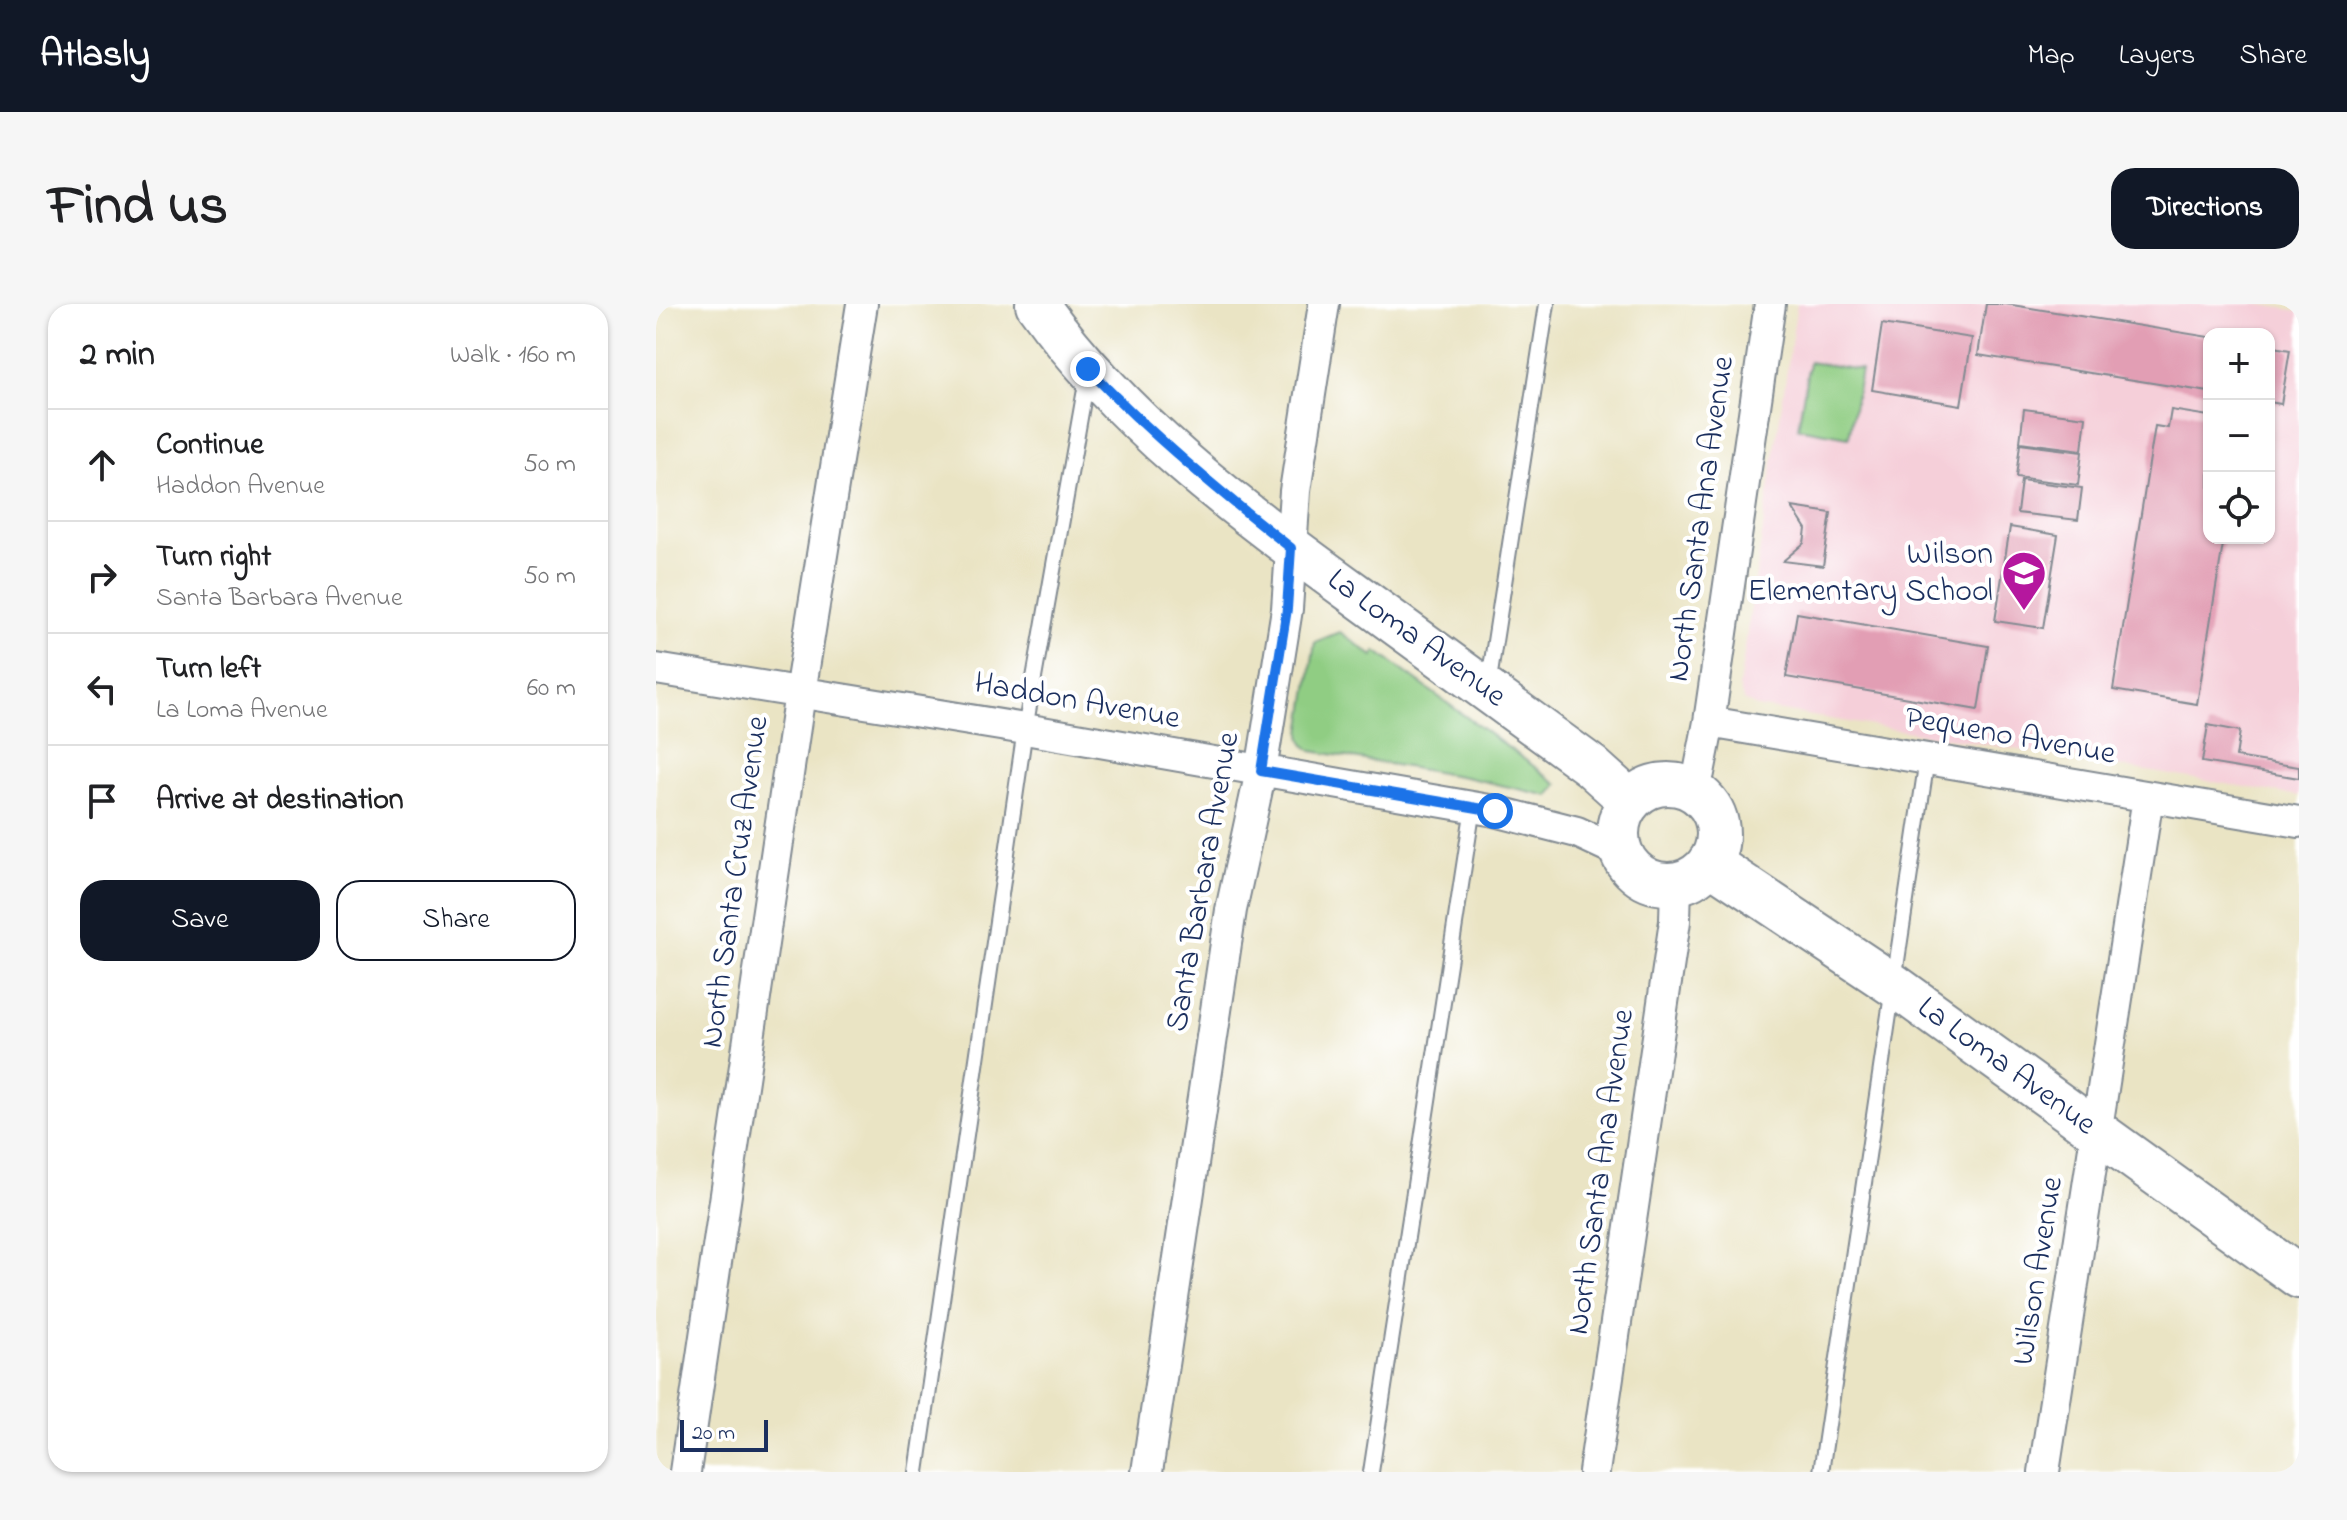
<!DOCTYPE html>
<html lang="en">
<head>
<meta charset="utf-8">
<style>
  body { margin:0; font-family:"Indie Flower",sans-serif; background:#f6f6f6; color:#202124 }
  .controls { position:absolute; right:24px; top:24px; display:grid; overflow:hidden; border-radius:16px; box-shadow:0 2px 6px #0004 }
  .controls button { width:72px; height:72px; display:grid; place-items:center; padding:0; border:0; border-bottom:2px solid #e0e0e0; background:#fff; color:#202124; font:40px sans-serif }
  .scale { position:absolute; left:24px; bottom:20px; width:88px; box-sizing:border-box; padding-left:8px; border:4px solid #1b2f5e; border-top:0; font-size:22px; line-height:28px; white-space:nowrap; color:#1b2f5e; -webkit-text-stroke:6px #fff; paint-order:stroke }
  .stop { position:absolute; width:24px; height:24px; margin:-18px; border:6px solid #1a73e8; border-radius:50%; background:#fff }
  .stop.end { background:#1a73e8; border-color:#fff; box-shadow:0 2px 8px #0008 }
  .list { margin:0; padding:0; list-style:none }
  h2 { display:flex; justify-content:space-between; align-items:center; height:104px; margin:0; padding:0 32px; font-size:34px }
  h2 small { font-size:26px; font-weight:400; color:#757577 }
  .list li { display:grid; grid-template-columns:52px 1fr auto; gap:24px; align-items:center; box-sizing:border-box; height:112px; padding:0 32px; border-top:2px solid #e0e0e0 }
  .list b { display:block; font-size:30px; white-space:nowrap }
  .list p { margin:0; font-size:26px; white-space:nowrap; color:#757577 }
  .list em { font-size:26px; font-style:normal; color:#757577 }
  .actions { display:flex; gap:16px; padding:24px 32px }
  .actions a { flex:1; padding:18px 0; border:2px solid #111827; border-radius:24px; text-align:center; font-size:28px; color:#111827 }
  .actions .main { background:#111827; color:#fff }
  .icon { flex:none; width:44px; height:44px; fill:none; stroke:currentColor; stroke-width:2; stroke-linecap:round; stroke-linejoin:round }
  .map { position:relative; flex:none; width:1643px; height:1168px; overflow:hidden; border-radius:24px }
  header { display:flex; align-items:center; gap:48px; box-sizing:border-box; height:112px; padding:0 40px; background:#111827; color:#fff }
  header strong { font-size:38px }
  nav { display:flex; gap:44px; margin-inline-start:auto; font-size:28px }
  .intro { display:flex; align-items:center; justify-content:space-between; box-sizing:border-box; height:192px; padding:0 48px }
  h1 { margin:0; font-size:56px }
  .button { padding:20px 36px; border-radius:24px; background:#111827; color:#fff; font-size:28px; font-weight:700 }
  main { display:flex; gap:48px; padding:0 48px }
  aside { flex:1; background:#fff; border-radius:24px; box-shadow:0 2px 6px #0004 }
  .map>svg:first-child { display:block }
  .built { fill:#f5cfd9; fill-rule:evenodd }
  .green { fill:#90cd83; stroke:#567e70; stroke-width:2 }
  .building { fill:#e29eb4 }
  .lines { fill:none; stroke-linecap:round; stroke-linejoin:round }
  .lane-casing { stroke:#828a91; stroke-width:18 }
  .street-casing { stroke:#828a91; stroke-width:34 }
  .secondary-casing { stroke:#828a91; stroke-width:46 }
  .lane { stroke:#fff; stroke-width:14 }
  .street { stroke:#fff; stroke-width:30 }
  .secondary { stroke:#fff; stroke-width:42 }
  .route { stroke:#1a73e8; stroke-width:10 }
  .labels { text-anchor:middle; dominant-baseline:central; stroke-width:8; stroke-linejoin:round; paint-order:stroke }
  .street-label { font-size:32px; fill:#1b2f5e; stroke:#fff }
  .poi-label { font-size:32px; fill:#1b2f5e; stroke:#fff; text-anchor:end }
</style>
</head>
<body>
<header>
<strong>Atlasly</strong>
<nav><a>Map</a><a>Layers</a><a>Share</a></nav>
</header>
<div class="intro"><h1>Find us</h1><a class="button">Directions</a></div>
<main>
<aside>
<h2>2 min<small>Walk · 160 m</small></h2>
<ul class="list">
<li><svg class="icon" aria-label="ahead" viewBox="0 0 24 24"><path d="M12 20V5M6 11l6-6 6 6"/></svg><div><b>Continue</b><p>Haddon Avenue</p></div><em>50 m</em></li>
<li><svg class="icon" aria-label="right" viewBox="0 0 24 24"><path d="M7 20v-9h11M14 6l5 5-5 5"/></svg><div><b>Turn right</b><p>Santa Barbara Avenue</p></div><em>50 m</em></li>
<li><svg class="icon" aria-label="left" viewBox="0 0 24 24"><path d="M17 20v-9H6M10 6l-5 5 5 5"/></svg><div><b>Turn left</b><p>La Loma Avenue</p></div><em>60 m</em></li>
<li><svg class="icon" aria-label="arrive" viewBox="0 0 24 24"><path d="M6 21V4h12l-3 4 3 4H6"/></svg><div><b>Arrive at destination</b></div></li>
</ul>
<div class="actions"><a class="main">Save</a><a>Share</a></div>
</aside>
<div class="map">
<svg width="1643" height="1168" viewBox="0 0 1643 1168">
  <rect width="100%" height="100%" fill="#fff"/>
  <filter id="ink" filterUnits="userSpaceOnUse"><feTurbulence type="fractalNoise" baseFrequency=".0125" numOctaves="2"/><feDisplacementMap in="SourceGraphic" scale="16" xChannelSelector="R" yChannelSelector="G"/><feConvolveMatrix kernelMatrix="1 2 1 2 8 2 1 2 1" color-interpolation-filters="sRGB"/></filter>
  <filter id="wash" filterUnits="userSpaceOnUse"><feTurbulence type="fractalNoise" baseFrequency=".006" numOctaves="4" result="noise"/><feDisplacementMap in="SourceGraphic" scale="32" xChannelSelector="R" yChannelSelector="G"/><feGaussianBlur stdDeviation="1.8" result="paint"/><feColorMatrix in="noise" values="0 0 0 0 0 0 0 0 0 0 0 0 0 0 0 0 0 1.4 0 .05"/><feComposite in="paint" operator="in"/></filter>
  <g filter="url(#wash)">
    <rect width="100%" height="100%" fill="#eae4c4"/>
    <path class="built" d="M1141,0H1602L1643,7V492L1101,403L1088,397L1083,383ZM1553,30H1613V234H1553Z"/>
    <path class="green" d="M1153,58L1205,66L1193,133L1142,124Z
      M684,328L717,352L720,347L902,480L893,492L809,473L656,447C649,443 645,438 645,429L659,338Z"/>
    <g id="blocks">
      <path class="building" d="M1330,0H1350L1553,33V88L1322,51Z
        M1226,20L1316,34L1305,101L1216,86Z
        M1613,42L1634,46L1625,100L1613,98Z
        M1368,105L1430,113L1426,146L1364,138Z
        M1515,106L1553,112V234H1568L1541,400L1457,386L1499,122L1512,124Z
        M1364,140L1426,148L1422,181L1360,173Z
        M1365,176L1426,184L1422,216L1361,209Z
        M1136,203L1175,209L1167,262L1127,257L1148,239L1150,225Z
        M1354,223L1402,231L1387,324L1339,317Z
        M1141,309L1332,342L1322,406L1130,373Z
        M1552,421L1584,427L1580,453L1643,463V474L1546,458Z"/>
    </g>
  </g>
  <g filter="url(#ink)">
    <use href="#blocks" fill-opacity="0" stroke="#828a91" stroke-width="2"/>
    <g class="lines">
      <g class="lane-casing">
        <path id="lane" d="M832,383L891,0
          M261,1168L369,425L431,74
          M715,1168L817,503
          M1165,1168L1271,455"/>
      </g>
      <g class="street-casing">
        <path id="street" d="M0,365L369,425L839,507L921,528L966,549
          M1053,418L1643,518
          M1036,486L1043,469L1053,418L1114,0
          M29,1168L144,389L206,0
          M491,1168L575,606L605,467L631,305L639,187L668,0
          M938,1168L1019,617L1020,579
          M1388,1168L1492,493"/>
      </g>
      <g class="secondary-casing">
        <path id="secondary" d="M381,0C465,118 582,206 699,290C778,348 857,405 935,462L974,497
          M962 530a50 50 0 1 1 100 0a50 50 0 1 1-100 0Z
          M1053,558L1239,682L1643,973"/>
      </g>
      <use href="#lane" class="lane"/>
      <use href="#street" class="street"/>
      <use href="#secondary" class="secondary"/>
    </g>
  </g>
  <g class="lines" filter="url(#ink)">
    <path class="route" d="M432,65C495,131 564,188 635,244L631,305L605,467L839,507"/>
  </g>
  <defs>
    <g id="school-pin" transform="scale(2.3)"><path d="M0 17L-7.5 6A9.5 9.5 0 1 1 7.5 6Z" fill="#b5179e" stroke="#fff"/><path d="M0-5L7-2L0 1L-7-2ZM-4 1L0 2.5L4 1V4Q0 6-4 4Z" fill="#fff"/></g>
  </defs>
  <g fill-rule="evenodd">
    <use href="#school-pin" x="1368" y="269"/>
  </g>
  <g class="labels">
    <g class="street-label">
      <text transform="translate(1046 215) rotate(-82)">North Santa Ana Avenue</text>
      <text transform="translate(760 335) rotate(36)">La Loma Avenue</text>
      <text transform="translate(421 398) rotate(10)">Haddon Avenue</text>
      <text transform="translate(1354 433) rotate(10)">Pequeno Avenue</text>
      <text transform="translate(80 578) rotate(-82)">North Santa Cruz Avenue</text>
      <text transform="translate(548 578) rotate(-80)">Santa Barbara Avenue</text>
      <text transform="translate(1350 763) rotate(36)">La Loma Avenue</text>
      <text transform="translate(946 868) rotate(-82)">North Santa Ana Avenue</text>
      <text transform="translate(1383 967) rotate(-81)">Wilson Avenue</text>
    </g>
    <g class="poi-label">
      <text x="1337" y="251">Wilson<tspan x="1337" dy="37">Elementary School</tspan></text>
    </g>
  </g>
</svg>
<div class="controls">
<button>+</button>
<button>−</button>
<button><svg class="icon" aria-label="locate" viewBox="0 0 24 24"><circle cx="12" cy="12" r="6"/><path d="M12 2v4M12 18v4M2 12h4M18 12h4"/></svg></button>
</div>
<div class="scale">20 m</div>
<div class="stop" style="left:839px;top:507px"></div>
<div class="stop end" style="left:432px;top:65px"></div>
</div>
</main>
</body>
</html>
